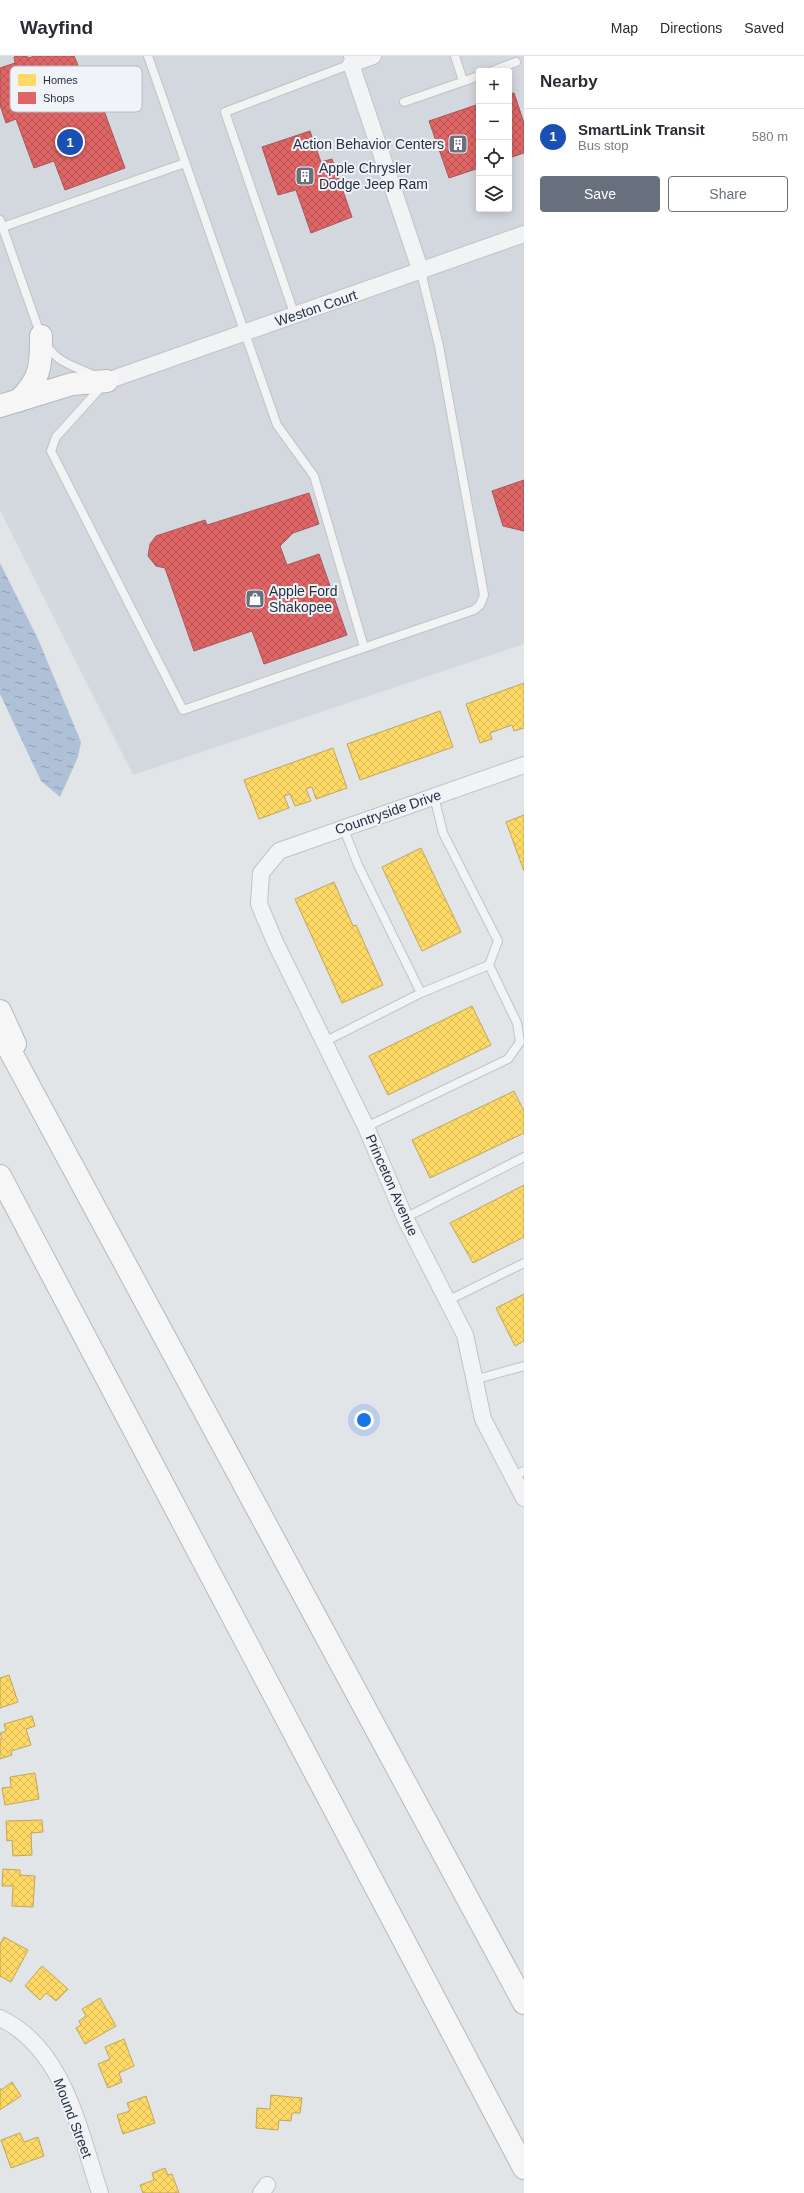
<!DOCTYPE html>
<html lang="en">
<head>
<meta charset="utf-8">
<style>
  body { margin:0; font-family:Arial,sans-serif; background:#f7f7f7; color:#2b2b33 }
  .controls { position:absolute; right:12px; top:12px; display:grid; overflow:hidden; border-radius:4px; box-shadow:0 2px 10px #0003 }
  .controls button { width:36px; height:36px; display:grid; place-items:center; padding:0; border:0; border-bottom:1px solid #e1e1e2; background:#fff; color:#2b2b33; font:20px sans-serif }
  .you { position:absolute; left:364px; top:1364px; width:14px; height:14px; margin:-10px; border:3px solid #fff; border-radius:50%; background:#1a73e8; box-shadow:0 0 0 6px #1a73e833 }
  .badge { display:grid; place-items:center; width:26px; height:26px; border-radius:50%; background:#68707d; color:#fff; font-size:13px; font-weight:700 }
  .pin { position:absolute; translate:-50% -50%; border:2px solid #fff; box-shadow:0 1px 4px #0006 }
  .list { margin:0; padding:0; list-style:none }
  h2 { display:flex; justify-content:space-between; align-items:center; height:52px; margin:0; padding:0 16px; font-size:17px }
  h2 small { font-size:13px; font-weight:400; color:#7c7c81 }
  .list li { display:grid; grid-template-columns:26px 1fr auto; gap:12px; align-items:center; box-sizing:border-box; height:56px; padding:0 16px; border-top:1px solid #e1e1e2 }
  .list b { display:block; font-size:15px; white-space:nowrap }
  .list p { margin:0; font-size:13px; white-space:nowrap; color:#7c7c81 }
  .list em { font-size:13px; font-style:normal; color:#7c7c81 }
  .actions { display:flex; gap:8px; padding:12px 16px }
  .actions a { flex:1; padding:9px 0; border:1px solid #68707d; border-radius:4px; text-align:center; font-size:14px; color:#68707d }
  .actions .main { background:#68707d; color:#fff }
  .icon { flex:none; width:22px; height:22px; fill:none; stroke:currentColor; stroke-width:2; stroke-linecap:round; stroke-linejoin:round }
  .map { position:relative; flex:none; width:524px; height:2137px; overflow:hidden }
  header { display:flex; align-items:center; gap:24px; box-sizing:border-box; height:56px; padding:0 20px; background:#fff; border-bottom:1px solid #e1e1e2 }
  header strong { font-size:19px }
  nav { display:flex; gap:22px; margin-inline-start:auto; font-size:14px }
  main { display:flex }
  aside { flex:1; background:#fff }
  .map>svg:first-child { display:block }
  .built { fill:#d3d8df; fill-rule:evenodd }
  .water { fill:url(#water-ripples) }
  .homes { fill:url(#homes-cross-hatch); stroke:#bea75c }
  .shops { fill:url(#shops-cross-hatch); stroke:#a8565c }
  .lines { fill:none; stroke-linecap:round; stroke-linejoin:round }
  .service-casing { stroke:#c0c3c6; stroke-width:10 }
  .minor-casing { stroke:#c0c3c6; stroke-width:18 }
  .motorway-casing { stroke:#b4b8bd; stroke-width:24 }
  .service { stroke:#f2f3f4; stroke-width:8 }
  .minor { stroke:#f2f3f4; stroke-width:16 }
  .motorway { stroke:#f6f6f7; stroke-width:22 }
  .labels { text-anchor:middle; dominant-baseline:central; stroke-width:4; stroke-linejoin:round; paint-order:stroke }
  .poi-label { font-size:14px; fill:#273144; stroke:#f0f3f8; text-anchor:start }
  .street-label { font-size:14px; fill:#273144; stroke:#f0f3f8 }
  .key { fill:#f0f3f8; stroke:#b4b9c2; stroke-width:1 }
  .key-label { font-size:11px; fill:#273144 }
</style>
</head>
<body>
<header>
<strong>Wayfind</strong>
<nav><a>Map</a><a>Directions</a><a>Saved</a></nav>
</header>
<main>
<div class="map">
<svg width="524" height="2137" viewBox="0 0 524 2137">
  <defs>
    <pattern id="water-ripples" width="26" height="14" patternUnits="userSpaceOnUse"><rect width="26" height="14" fill="#aec1d6"/><path d="M2 4q2-2 4 0t4 0M15 11q2-2 4 0t4 0" fill="none" stroke="#8e9daf"/></pattern>
    <pattern id="homes-cross-hatch" width="8" height="8" patternUnits="userSpaceOnUse"><rect width="8" height="8" fill="#ffd966"/><path d="M0 0l8 8M0 8l8-8" fill="none" stroke="#dbbb5a"/></pattern>
    <pattern id="shops-cross-hatch" width="8" height="8" patternUnits="userSpaceOnUse"><rect width="8" height="8" fill="#e06666"/><path d="M0 0l8 8M0 8l8-8" fill="none" stroke="#b65556"/></pattern>
  </defs>
  <rect width="100%" height="100%" fill="#e2e5e8"/>
  <path class="built" d="M0,0H524V588L133,719L0,454ZM479,15H509V153H479Z"/>
  <path class="water" d="M0,507L38,583L81,686L78,701L60,741L41,725L0,638Z"/>
  <path class="homes" d="M524,627V672L514,675L512,669L490,677L492,683L480,687L466,648Z
    M440,655L453,691L360,724L347,688Z
    M333,692L347,732L316,743L312,731L306,733L311,745L295,750L290,738L284,740L289,752L259,763L244,724Z
    M524,759V815L506,766Z
    M421,792L461,876L422,895L382,811Z
    M334,826L353,870L356,869L383,929L342,947L295,843Z
    M472,950L491,989L388,1039L369,1000Z
    M514,1035L524,1055V1077L430,1122L412,1084Z
    M524,1129V1181L473,1207L450,1167Z
    M524,1238V1285L515,1290L496,1252Z
    M9,1619L18,1646L0,1652V1622Z
    M32,1660L35,1670L26,1673L31,1689L11,1695L12,1699L0,1703V1683H2L0,1677L6,1675L4,1668Z
    M35,1717L39,1743L5,1749L2,1732L11,1731L10,1721Z
    M42,1764L43,1776L31,1777L32,1799L13,1800L12,1784L7,1785L6,1765Z
    M3,1813L20,1814V1819L35,1820L33,1851L12,1850L13,1830H2Z
    M4,1881L28,1894L11,1926L0,1920V1888Z
    M42,1910L68,1933L56,1945L46,1937L40,1944L25,1930Z
    M100,1942L116,1970L85,1988L76,1972L81,1969L79,1965L86,1960L82,1953Z
    M124,1983L134,2010L119,2017L122,2026L108,2032L98,2008L110,2003L105,1991Z
    M12,2026L21,2040L0,2054V2032L1,2034Z
    M271,2039L302,2042L300,2057H292L291,2065L279,2064L278,2074L256,2072L257,2052L270,2053Z
    M146,2040L155,2067L123,2078L117,2059L130,2055L127,2047Z
    M20,2077L24,2086L38,2081L44,2100L11,2112L1,2084Z
    M165,2112L168,2119L172,2118L179,2137H143L140,2129L154,2124L152,2117Z"/>
  <path class="shops" d="M16,0H27L28,2L35,0H74L78,9L57,17L66,41L95,30L125,112L65,134L54,105L34,112L16,63L6,67L0,49V12L15,7L14,1Z
    M514,37L524,67V97L509,102V38Z
    M479,48V112L449,122L429,65Z
    M310,75L321,106L332,103L352,161L311,177L296,134L278,139L262,91Z
    M524,424V475L503,470L492,435Z
    M309,437L319,468L293,477L280,490L287,509L319,498L347,579L264,608L252,575L194,595L165,512L156,510L148,500L150,488L156,480L205,464L207,469Z"/>
  <g class="lines">
    <g class="service-casing">
      <path id="service" d="M148,0L277,369L314,420L364,591
        M455,0L463,25
        M492,15L516,6
        M404,46L479,20
        M0,164L41,280C55,307 69,308 96,320
        M0,172L185,107
        M295,260L225,56L351,8L348,0
        M103,329L56,381L51,395L183,654L474,554L480,549L484,539L439,290L421,216
        M343,771L358,809L421,937
        M324,986L421,937L489,909L498,885L443,777L434,740
        M366,1071L508,1003L520,986L517,967L489,909
        M405,1162L524,1101
        M447,1245L524,1207
        M474,1324L524,1310
        M513,1420L524,1415"/>
    </g>
    <g class="minor-casing">
      <path id="minor" d="M373,0L351,8L421,216
        M107,325L524,178
        M524,709L279,795L261,817L259,848L275,886L366,1071L405,1162L465,1279L483,1363L524,1442
        M0,1962C65,1993 79,2075 100,2137
        M261,2137L267,2129"/>
    </g>
    <g class="motorway-casing">
      <path id="motorway" d="M18,345C41,323 41,310 41,280
        M0,350L72,328L107,325
        M0,955L15,988
        M0,976L524,1947
        M0,1120L524,2112"/>
    </g>
    <use href="#service" class="service"/>
    <use href="#minor" class="minor"/>
    <use href="#motorway" class="motorway"/>
  </g>
  <defs>
    <g id="building-square" transform="scale(1)"><rect x="-9" y="-9" width="18" height="18" rx="4" fill="#68707d" stroke="#f0f3f8"/><path d="M-4-6H4V6H1V3H-1V6H-4ZM-2.5-4.3h1.7v1.8h-1.7ZM.8-4.3h1.7v1.8H.8ZM-2.5-1h1.7V.8h-1.7ZM.8-1h1.7V.8H.8Z" fill="#fff"/></g>
    <g id="shop-square" transform="scale(1)"><rect x="-9" y="-9" width="18" height="18" rx="4" fill="#68707d" stroke="#f0f3f8"/><path d="M-5-2.5h2.3a2.7 3.5 0 0 1 5.4 0H5L5.5 6h-11ZM-1.5-2.5h3a1.5 2.3 0 0 0-3 0Z" fill="#fff"/></g>
  </defs>
  <g fill-rule="evenodd">
    <use href="#building-square" x="458" y="88"/>
    <use href="#building-square" x="305" y="120"/>
    <use href="#shop-square" x="255" y="543"/>
  </g>
  <g class="labels">
    <g class="poi-label">
      <text x="444" y="88" text-anchor="end">Action Behavior Centers</text>
      <text x="319" y="112">Apple Chrysler<tspan x="319" dy="16">Dodge Jeep Ram</tspan></text>
      <text x="269" y="535">Apple Ford<tspan x="269" dy="16">Shakopee</tspan></text>
    </g>
    <g class="street-label">
      <text transform="translate(316 252) rotate(-19)">Weston Court</text>
      <text transform="translate(388 756) rotate(-19)">Countryside Drive</text>
      <text transform="translate(392 1129) rotate(66)">Princeton Avenue</text>
      <text transform="translate(73 2062) rotate(69)">Mound Street</text>
    </g>
  </g>
  <rect x="10" y="10" width="132" height="46" rx="6" class="key"/>
  <rect x="18" y="18" width="18" height="12" fill="#ffd966"/>
  <rect x="18" y="36" width="18" height="12" fill="#e06666"/>
  <g class="key-label">
    <text x="43" y="28">Homes</text>
    <text x="43" y="46">Shops</text>
  </g>
</svg>
<div class="controls">
<button>+</button>
<button>−</button>
<button><svg class="icon" aria-label="locate" viewBox="0 0 24 24"><circle cx="12" cy="12" r="6"/><path d="M12 2v4M12 18v4M2 12h4M18 12h4"/></svg></button>
<button><svg class="icon" aria-label="layers" viewBox="0 0 24 24"><path d="M12 4l9 5-9 5-9-5zM3 14l9 5 9-5"/></svg></button>
</div>
<div class="you"></div>
<div class="pin badge" style="left:70px;top:86px;background:#1a4fb4">1</div>
</div>
<aside>
<h2>Nearby<small></small></h2>
<ul class="list">
<li><span class="badge" style="background:#1a4fb4">1</span><div><b>SmartLink Transit</b><p>Bus stop</p></div><em>580 m</em></li>
</ul>
<div class="actions"><a class="main">Save</a><a>Share</a></div>
</aside>
</main>
</body>
</html>
